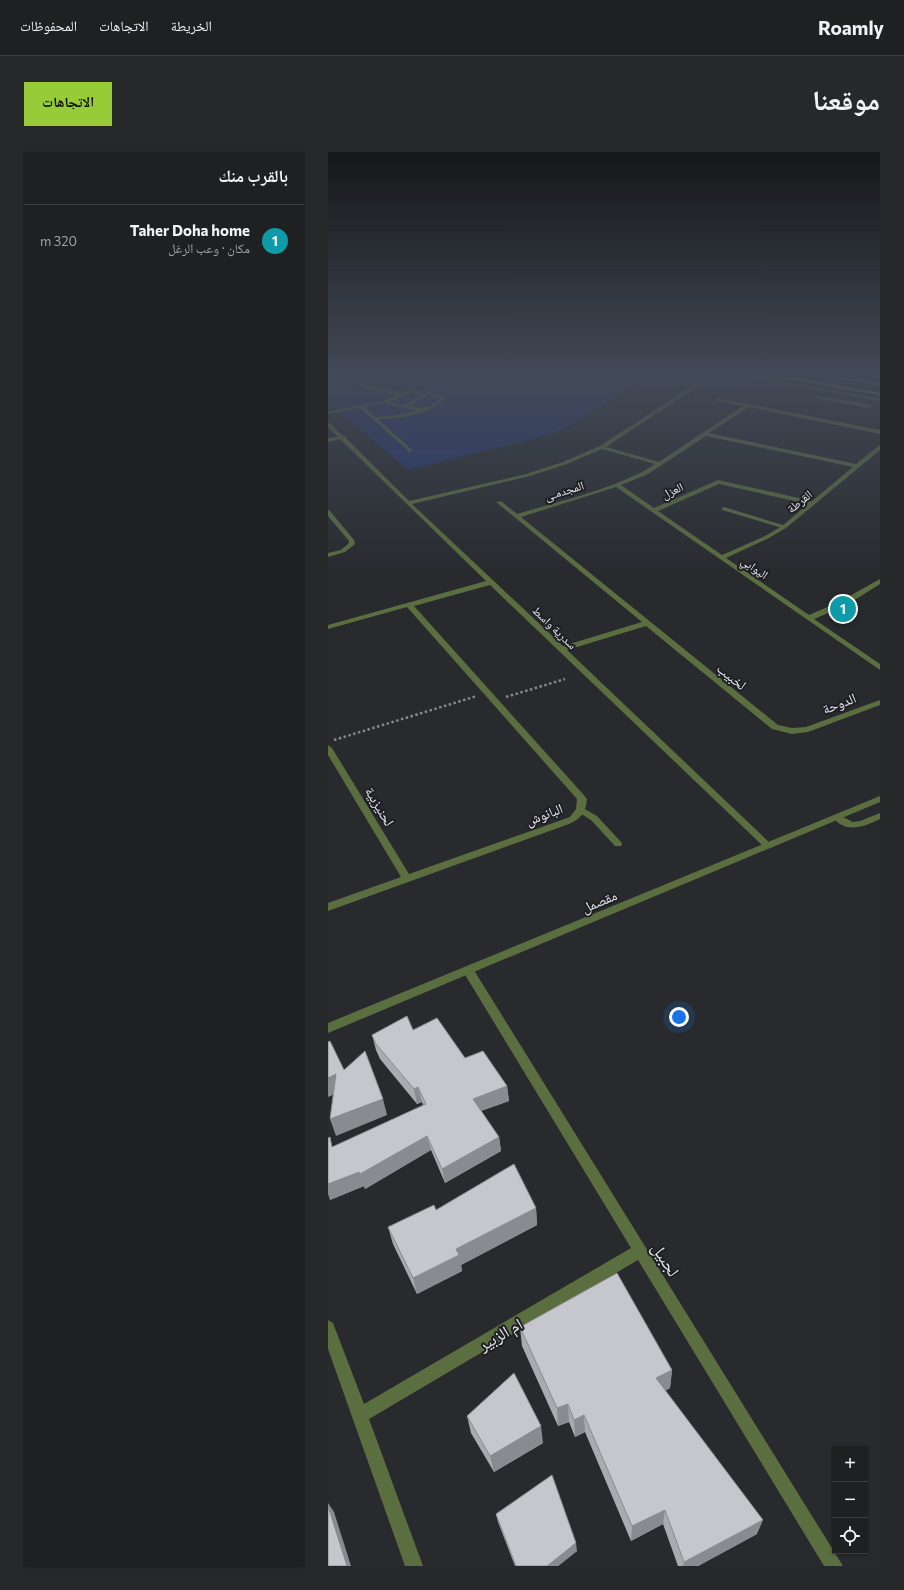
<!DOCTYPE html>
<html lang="ar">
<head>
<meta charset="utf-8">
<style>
  body { margin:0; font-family:Commissioner,"Noto Naskh Arabic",sans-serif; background:#26282a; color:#f1f3f6; direction:rtl }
  .controls { position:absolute; right:12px; bottom:12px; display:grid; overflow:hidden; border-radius:0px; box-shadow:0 1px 3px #0004 }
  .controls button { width:36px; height:36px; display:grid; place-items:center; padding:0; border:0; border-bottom:1px solid #3c3e40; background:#1e2022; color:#f1f3f6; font:20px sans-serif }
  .you { position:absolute; left:351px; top:865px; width:14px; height:14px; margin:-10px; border:3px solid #fff; border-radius:50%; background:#1a73e8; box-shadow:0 0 0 6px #1a73e833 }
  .badge { display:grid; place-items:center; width:26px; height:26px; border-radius:50%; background:#97cb38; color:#fff; font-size:13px; font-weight:700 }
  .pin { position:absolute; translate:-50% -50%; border:2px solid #fff; box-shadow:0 1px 4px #0006 }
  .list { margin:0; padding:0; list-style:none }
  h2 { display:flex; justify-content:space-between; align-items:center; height:52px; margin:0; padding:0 16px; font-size:17px }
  h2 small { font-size:13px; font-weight:400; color:#a1a3a5 }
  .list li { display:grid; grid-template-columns:26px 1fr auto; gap:12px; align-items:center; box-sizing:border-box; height:72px; padding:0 16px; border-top:1px solid #3c3e40 }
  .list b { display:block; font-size:15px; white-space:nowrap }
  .list p { margin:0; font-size:13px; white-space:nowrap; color:#a1a3a5 }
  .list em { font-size:13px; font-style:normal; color:#a1a3a5 }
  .icon { flex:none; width:22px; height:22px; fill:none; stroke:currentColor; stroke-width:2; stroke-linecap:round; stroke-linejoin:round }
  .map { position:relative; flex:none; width:552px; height:1414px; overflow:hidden; direction:ltr; border-radius:0px }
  header { display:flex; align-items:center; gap:24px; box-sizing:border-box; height:56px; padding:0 20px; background:#1e2022; border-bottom:1px solid #3c3e40 }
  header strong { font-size:19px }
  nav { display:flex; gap:22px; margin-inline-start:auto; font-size:14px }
  .intro { display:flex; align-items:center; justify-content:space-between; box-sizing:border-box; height:96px; padding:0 24px }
  h1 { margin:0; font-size:28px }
  .button { padding:10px 18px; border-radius:0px; background:#97cb38; color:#111; font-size:14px; font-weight:700 }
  main { display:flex; gap:24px; padding:0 24px }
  aside { flex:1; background:#1e2022; border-radius:0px; box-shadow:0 1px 3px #0004 }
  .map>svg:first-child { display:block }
  .green { fill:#26326e }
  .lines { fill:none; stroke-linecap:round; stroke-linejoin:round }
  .path { stroke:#87888c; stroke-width:2.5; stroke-dasharray:2.5 2.5; stroke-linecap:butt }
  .service { fill:#5b6e3f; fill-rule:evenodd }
  .minor { fill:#5b6e3f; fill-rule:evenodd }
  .tertiary { fill:#5b6e3f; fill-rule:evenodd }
  .primary { fill:#8ab24a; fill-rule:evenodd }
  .wall { fill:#a9abb0 }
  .shaded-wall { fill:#8a8b90 }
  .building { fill:#c5c7cd; stroke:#8a8b90 }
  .labels { text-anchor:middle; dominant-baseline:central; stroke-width:4; stroke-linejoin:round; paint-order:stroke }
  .far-street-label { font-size:12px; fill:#e8e9ec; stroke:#1f2025 }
  .street-label { font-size:14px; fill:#e8e9ec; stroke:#1f2025 }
  .near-street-label { font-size:17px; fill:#e8e9ec; stroke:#1f2025 }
</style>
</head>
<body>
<header>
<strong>Roamly</strong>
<nav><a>الخريطة</a><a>الاتجاهات</a><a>المحفوظات</a></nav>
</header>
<div class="intro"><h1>موقعنا</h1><a class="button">الاتجاهات</a></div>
<main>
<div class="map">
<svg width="552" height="1414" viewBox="0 0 552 1414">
  <rect width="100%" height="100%" fill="#282a2e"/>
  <path class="green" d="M0,223H324L230,280L80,318L0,250Z"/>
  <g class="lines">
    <path class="path" d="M178,545L237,527
      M6,588L149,544"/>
    <path class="service" d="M0,224L72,241L82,238L98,241L101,240L118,245C103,262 73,267 50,267L84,298V299L82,300L32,256L0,262V260L55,249L68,243L0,226ZM82,240L95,243L75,253L61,250ZM100,243L113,246C101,257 95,257 80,254ZM56,251L89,259L63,264L47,265L37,255Z
      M396,355L458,374L459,375L454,376L394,358V356Z
      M253,655L269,664L293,690L294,692L293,694H287L263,668L250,660L249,658Z
      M552,661V667C536,675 517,682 505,665L509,662L525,670L532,669Z"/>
    <path class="minor" d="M381,223H387L278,295L331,310L415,254L387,248L389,246L552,278V282L421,255L381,281L528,312L552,293V298L458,376L441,386L398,406L481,463L511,450L552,427V432L517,454L486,467L552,512V518L288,335L193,365L450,573L464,576L478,575L552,548V553L480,580L464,582L444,577L318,474L239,498L443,692L445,694L443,696H437L162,433L86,454L254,641L259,647C258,660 253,667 241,672L0,759V751L73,725L0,603V593L4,596L81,722L242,665L248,657L249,647L79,455L0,477V473L158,429L12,287L0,290V286L10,285L0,275V270L15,284H18V286L81,349L198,322L235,310L272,294ZM378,284L525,315L484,349L390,328L326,356L293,333L320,322ZM274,297L327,312C291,336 232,349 189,362L173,349L168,350L314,470L235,494L84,352L202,324L239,312ZM391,332L480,352L454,374L437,384L394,403L330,359Z
      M410,223H422L552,247V249Z
      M490,244L541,252L544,254L541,256L488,246Z
      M0,358L2,359L26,388L27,392L17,400L0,405V401L13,398L21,391V389L0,364Z
      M140,814L144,815L515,1414H496L310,1108L41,1267L95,1414H77L0,1197V1168L5,1171L36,1252L303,1096L136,821L134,818L136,815Z"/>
    <path class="tertiary" d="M552,644V650L0,881V871Z"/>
    <path class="primary" d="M454,223L552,241V243L453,226H423L421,225L423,224Z
      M494,223H506L552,232V234Z"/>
  </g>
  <path class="wall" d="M85,878L137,906L179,934L181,949L153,959L171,985L173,999L117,1031L103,998L37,1037L36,1034L2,1048L5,995L95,953L94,950L89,952L52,907L48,898L44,883Z
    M208,1056L209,1073L133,1113L134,1119L89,1142L65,1092L60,1075Z
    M192,1175L344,1218L342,1236L337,1239L429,1382L370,1414H350L335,1372L303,1389L257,1280L247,1285L241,1270L230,1274L194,1194Z
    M139,1264L215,1291L166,1320L143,1281Z
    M168,1362L249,1399L230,1414H187L170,1370Z"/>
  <path class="shaded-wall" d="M8,922L14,939L0,945V926Z
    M179,934L181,949L147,961L145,947Z
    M90,935L94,950L89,952L86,937Z
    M55,947L59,963L8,984L2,967Z
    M99,984L103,998L37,1037L32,1022Z
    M171,985L173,999L117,1031L114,1017Z
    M31,1020L36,1034L2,1048L0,1042V1032Z
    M208,1056L209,1073L133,1113L134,1119L89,1142L85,1126L128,1097Z
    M344,1218L342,1236L326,1244L328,1226Z
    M240,1252L241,1270L230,1274L229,1256Z
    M256,1263L257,1280L247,1285L246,1268Z
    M213,1274L215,1291L166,1320L162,1304Z
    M0,1351L6,1360L23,1414H19L0,1354Z
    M337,1358L335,1372L303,1389L304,1374Z
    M435,1368L429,1382L370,1414H355L356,1410Z
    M248,1391L249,1399L230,1414H219Z"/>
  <path class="building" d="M79,864L85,878L109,866L137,906L155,899L179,934L145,947L171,985L114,1017L99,984L32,1022L31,1020L0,1032V986L2,985L4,995L98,952L90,935L86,937L48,892L44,883Z
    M2,889L16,918L37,899L55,947L2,967L8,922L0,926V890Z
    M186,1012L208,1056L128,1097L131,1103L85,1126L60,1075L106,1053L108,1058Z
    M289,1121L344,1218L328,1226L435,1368L356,1410L337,1358L304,1374L256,1263L246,1268L240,1252L229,1256L192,1175Z
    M186,1221L213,1274L162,1304L139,1264Z
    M224,1323L248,1391L219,1414H188L168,1362Z
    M0,1354L19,1414H0Z"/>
  <linearGradient id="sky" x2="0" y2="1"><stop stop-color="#161719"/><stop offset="0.53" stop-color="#424a57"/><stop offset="1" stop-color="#424a57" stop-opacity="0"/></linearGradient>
  <rect width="552" height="421" fill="url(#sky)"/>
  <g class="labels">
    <g class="far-street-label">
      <text transform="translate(236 338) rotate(-17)">المجدمـى</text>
      <text transform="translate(344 338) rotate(-25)">العزل</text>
      <text transform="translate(471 349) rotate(-39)">القرطة</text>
      <text transform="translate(427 415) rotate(35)">اليوابي</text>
      <text transform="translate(227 475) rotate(44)">سدرية واسط</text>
    </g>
    <g class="street-label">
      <text transform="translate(404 524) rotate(39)">لخبيب</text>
      <text transform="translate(511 551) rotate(-21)">الدوحة</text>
      <text transform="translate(52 654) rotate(59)">لحنيزبية</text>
      <text transform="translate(216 662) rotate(-21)">البانوش</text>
      <text transform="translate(271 749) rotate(-23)">مقصمل</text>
    </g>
    <g class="near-street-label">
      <text transform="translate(338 1107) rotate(58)">لجبيل</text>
      <text transform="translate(172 1182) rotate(-30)">ام الزبير</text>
    </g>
  </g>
</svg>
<div class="controls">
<button>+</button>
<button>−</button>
<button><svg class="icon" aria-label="locate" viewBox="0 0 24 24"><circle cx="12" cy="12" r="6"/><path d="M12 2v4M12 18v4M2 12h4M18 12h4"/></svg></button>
</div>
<div class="you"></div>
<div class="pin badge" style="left:515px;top:457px;background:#0f9aa8">1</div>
</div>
<aside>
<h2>بالقرب منك<small></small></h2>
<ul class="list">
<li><span class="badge" style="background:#0f9aa8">1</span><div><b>Taher Doha home</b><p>مكان · وعب الرغل</p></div><em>320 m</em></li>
</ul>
</aside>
</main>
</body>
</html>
